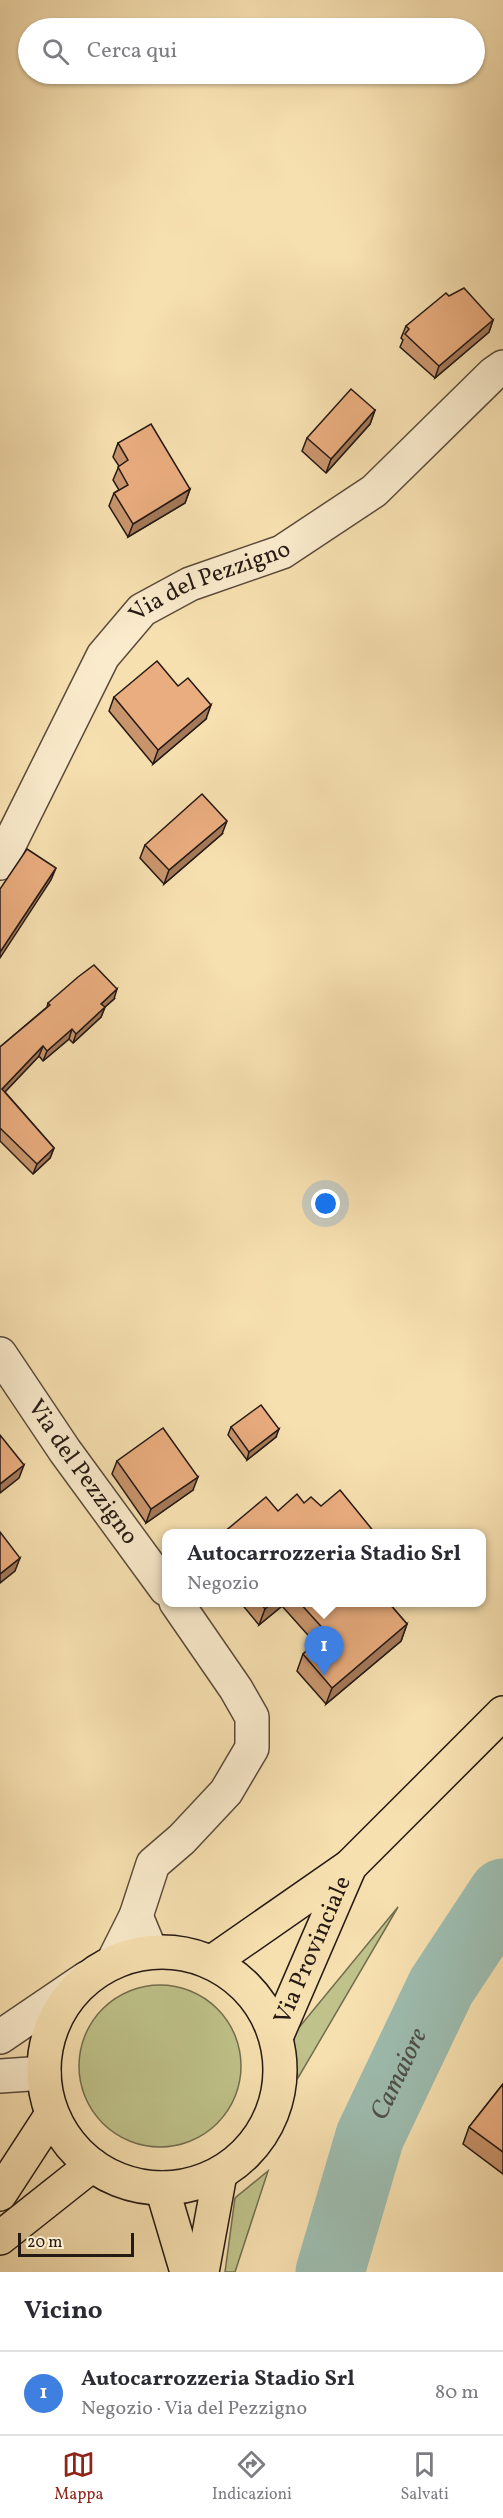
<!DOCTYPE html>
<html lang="it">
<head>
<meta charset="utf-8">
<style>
  body { margin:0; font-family:Vollkorn,serif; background:#f2f2f3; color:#2b2b33 }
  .scale { position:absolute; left:18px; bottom:15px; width:116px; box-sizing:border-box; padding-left:6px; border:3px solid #251914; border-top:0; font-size:16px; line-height:21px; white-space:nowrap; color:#251914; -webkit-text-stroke:4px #faebcc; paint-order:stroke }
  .you { position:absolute; left:326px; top:1204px; width:21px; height:21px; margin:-15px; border:4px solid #fff; border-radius:50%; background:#1a73e8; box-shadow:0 0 0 9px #1a73e833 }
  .badge { display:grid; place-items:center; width:39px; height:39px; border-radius:50%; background:#8f2418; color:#fff; font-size:20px; font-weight:700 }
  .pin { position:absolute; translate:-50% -50px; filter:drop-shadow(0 2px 3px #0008) }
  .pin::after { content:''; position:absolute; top:32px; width:21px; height:18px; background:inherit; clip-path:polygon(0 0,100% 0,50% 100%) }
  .popup { position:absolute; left:162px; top:1529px; width:324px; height:78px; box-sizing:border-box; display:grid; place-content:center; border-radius:12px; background:#fff; filter:drop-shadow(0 2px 4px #0005); font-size:20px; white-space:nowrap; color:#7c7c81 }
  .popup b { font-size:22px; color:#2b2b33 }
  .popup::after { content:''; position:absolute; left:50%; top:100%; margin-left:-12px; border:12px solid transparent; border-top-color:#fff }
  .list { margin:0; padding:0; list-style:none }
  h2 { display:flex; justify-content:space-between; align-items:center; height:78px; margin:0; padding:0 24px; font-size:26px }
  h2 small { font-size:20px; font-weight:400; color:#7c7c81 }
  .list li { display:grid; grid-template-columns:39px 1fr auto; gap:18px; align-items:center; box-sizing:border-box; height:84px; padding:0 24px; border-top:2px solid #e1e1e2 }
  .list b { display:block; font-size:22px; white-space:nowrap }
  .list p { margin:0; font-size:20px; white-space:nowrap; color:#7c7c81 }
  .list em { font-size:20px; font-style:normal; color:#7c7c81 }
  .icon { flex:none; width:33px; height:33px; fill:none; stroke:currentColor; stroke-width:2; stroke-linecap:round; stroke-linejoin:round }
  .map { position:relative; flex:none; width:503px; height:2272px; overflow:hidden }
  .search { position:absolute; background:#fff; box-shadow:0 2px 4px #0004; left:18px; right:18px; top:18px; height:66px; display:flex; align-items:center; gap:15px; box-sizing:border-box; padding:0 21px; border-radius:33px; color:#7c7c81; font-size:22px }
  .sheet { height:162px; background:#fff }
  nav { display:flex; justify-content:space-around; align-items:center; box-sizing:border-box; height:84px; border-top:2px solid #e1e1e2; background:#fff; font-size:16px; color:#7c7c81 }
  nav a { display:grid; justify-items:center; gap:3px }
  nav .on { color:#8f2418 }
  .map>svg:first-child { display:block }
  .green { fill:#bfc28a; stroke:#726e4f; stroke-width:1.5 }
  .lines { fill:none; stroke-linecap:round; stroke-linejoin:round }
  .river { stroke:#9ebdb0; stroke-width:69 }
  .minor-casing { stroke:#5a4b3b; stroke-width:36 }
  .major-casing { stroke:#251914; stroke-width:36 }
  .minor { stroke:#faebcc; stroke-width:33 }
  .major { stroke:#f7e0b0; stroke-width:33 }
  .wall { fill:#c9956d; stroke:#251914; stroke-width:1.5 }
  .shaded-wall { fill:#a47959; stroke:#251914; stroke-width:1.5 }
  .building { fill:#eaad7f; stroke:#251914; stroke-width:1.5 }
  .labels { text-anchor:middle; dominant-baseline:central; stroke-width:4.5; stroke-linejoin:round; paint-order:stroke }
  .street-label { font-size:24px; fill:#251914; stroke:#faebcc }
  .water-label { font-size:26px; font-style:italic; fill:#4f524b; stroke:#faebcc }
</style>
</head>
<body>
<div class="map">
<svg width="503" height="2272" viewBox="0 0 503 2272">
  <rect width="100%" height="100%" fill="#f7e0b0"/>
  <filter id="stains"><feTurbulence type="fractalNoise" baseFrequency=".00333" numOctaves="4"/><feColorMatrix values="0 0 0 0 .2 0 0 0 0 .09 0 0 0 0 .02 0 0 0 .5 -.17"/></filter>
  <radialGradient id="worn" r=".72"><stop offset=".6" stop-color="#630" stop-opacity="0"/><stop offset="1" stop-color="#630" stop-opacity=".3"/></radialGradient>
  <path class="green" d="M398,1907L298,2078L292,2036Z
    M79 2066a81 81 0 1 1 162 0a81 81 0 1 1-162 0Z
    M268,2171L235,2272H225L235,2198Z"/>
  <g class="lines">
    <path class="river" id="s1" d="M330,2272L370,2136L441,1987L503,1893"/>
    <g class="minor-casing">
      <g id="minor">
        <path id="s2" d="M0,863L103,656L142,610L190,584L282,552L374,491L493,374L503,367"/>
        <path id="s3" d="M0,1354L65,1451L166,1589"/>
        <path d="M136,1916L151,1952"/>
        <path d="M113,1962L136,1916L153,1864L182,1839L226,1792L252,1748V1717L236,1689L176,1602"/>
        <path d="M0,2037L87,1978"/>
        <path d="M0,2076L44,2073"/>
      </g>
    </g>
    <g class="major-casing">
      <g id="major">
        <circle cx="162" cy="2070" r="118"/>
        <path d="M212,1962L350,1866L503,1713"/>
        <path id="s4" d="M277,2035L350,1866"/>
        <path d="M162,2188L187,2272"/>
        <path d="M0,2194L52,2114"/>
        <path d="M0,2238L92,2165"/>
        <path d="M202,2272L220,2174"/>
      </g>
    </g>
    <use href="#minor" class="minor"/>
    <use href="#major" class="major"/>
  </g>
  <path class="wall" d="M449,296L493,320L489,332L435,378L400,347L403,340L401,338L406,326Z
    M375,410L370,424L326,473L302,451L307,438Z
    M118,443L190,489L185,503L128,537L109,506L114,493L119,490L113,480L119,466L113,457Z
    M114,697L206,719L153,764L109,711Z
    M222,834L164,884L140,858L145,845Z
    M114,999L105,1007L101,1017L73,1043L69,1039L43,1061L39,1056L5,1092L54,1148L50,1158L33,1174L0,1141V1047L47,1007L48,1003Z
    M231,1427L276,1437L247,1460L228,1435Z
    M117,1461L193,1490L146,1523L112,1474Z
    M240,1602H388L407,1624L401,1641L326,1704L297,1671L303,1654L315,1643L282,1606L259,1625Z
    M503,2084V2174L463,2144L469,2127Z"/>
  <path class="shaded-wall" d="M493,320L489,332L435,378L439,366Z
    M375,410L370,424L326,473L331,459Z
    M190,489L185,503L128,537L133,524Z
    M211,705L206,719L153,764L158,750Z
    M227,821L222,834L164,884L169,870Z
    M56,868L51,880L0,958V952Z
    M117,989L114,999L98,1013L101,1004Z
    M105,1007L101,1017L73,1043L76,1034Z
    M72,1029L69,1039L43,1061L47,1051Z
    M43,1046L39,1056L0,1097L2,1089Z
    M54,1148L50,1158L33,1174L37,1164Z
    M279,1429L276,1437L247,1460L249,1452Z
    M24,1465L19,1478L0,1493V1484Z
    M198,1477L193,1490L146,1523L151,1509Z
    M20,1558L15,1571L0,1583V1574Z
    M272,1602H283L282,1606L259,1625L265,1609Z
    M407,1624L401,1641L326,1704L332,1688Z"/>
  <path class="building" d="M464,288L493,320L439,366L405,334L409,329L406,326L446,293L449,296Z
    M351,389L375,410L331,459L307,438Z
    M151,424L190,489L133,524L114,493L128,485L118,467L128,460L118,443Z
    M157,661L178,686L188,678L211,705L158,750L114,697Z
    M202,794L227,821L169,870L145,845Z
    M27,849L56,868L0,952V889Z
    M94,965L117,989L101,1004L105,1007L76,1034L72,1029L47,1051L43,1046L2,1089L54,1148L37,1164L0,1128V1047L50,1005L48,1003L78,977Z
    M261,1405L279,1429L249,1452L231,1427Z
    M163,1428L198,1477L151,1509L117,1461Z
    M0,1435L24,1465L0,1484Z
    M340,1490L375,1533H223L266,1497L278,1511L297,1494L304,1503L311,1497L321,1506Z
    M0,1532L20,1558L0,1574Z
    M260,1602H272L265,1609Z
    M299,1602H388L407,1624L332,1688L303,1654L327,1633Z
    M503,2084V2152L469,2127Z"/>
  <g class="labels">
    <g class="street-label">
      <text stroke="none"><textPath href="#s2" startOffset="366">Via del Pezzigno</textPath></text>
      <text stroke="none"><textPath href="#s3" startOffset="144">Via del Pezzigno</textPath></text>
      <text stroke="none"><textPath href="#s4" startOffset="92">Via Provinciale</textPath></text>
    </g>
    <g class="water-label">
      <text stroke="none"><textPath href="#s1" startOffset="210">Camaiore</textPath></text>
    </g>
  </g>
  <rect width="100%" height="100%" filter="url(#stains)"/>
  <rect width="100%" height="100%" fill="url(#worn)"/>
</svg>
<div class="scale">20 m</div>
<div class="you"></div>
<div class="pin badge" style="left:324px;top:1676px;background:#3f7fe0">1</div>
<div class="popup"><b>Autocarrozzeria Stadio Srl</b>Negozio</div>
<div class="search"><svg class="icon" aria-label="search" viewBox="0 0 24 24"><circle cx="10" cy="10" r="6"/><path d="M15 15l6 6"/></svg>Cerca qui</div>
</div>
<section class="sheet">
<h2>Vicino<small></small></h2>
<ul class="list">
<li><span class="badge" style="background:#3f7fe0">1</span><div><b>Autocarrozzeria Stadio Srl</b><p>Negozio · Via del Pezzigno</p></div><em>80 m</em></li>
</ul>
</section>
<nav>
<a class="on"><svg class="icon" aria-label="map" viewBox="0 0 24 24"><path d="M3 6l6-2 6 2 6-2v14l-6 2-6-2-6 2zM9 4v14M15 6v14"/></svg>Mappa</a>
<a><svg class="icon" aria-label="directions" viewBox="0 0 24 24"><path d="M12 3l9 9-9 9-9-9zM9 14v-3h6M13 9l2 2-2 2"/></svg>Indicazioni</a>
<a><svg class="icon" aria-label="saved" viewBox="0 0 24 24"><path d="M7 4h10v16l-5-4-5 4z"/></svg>Salvati</a>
</nav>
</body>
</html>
